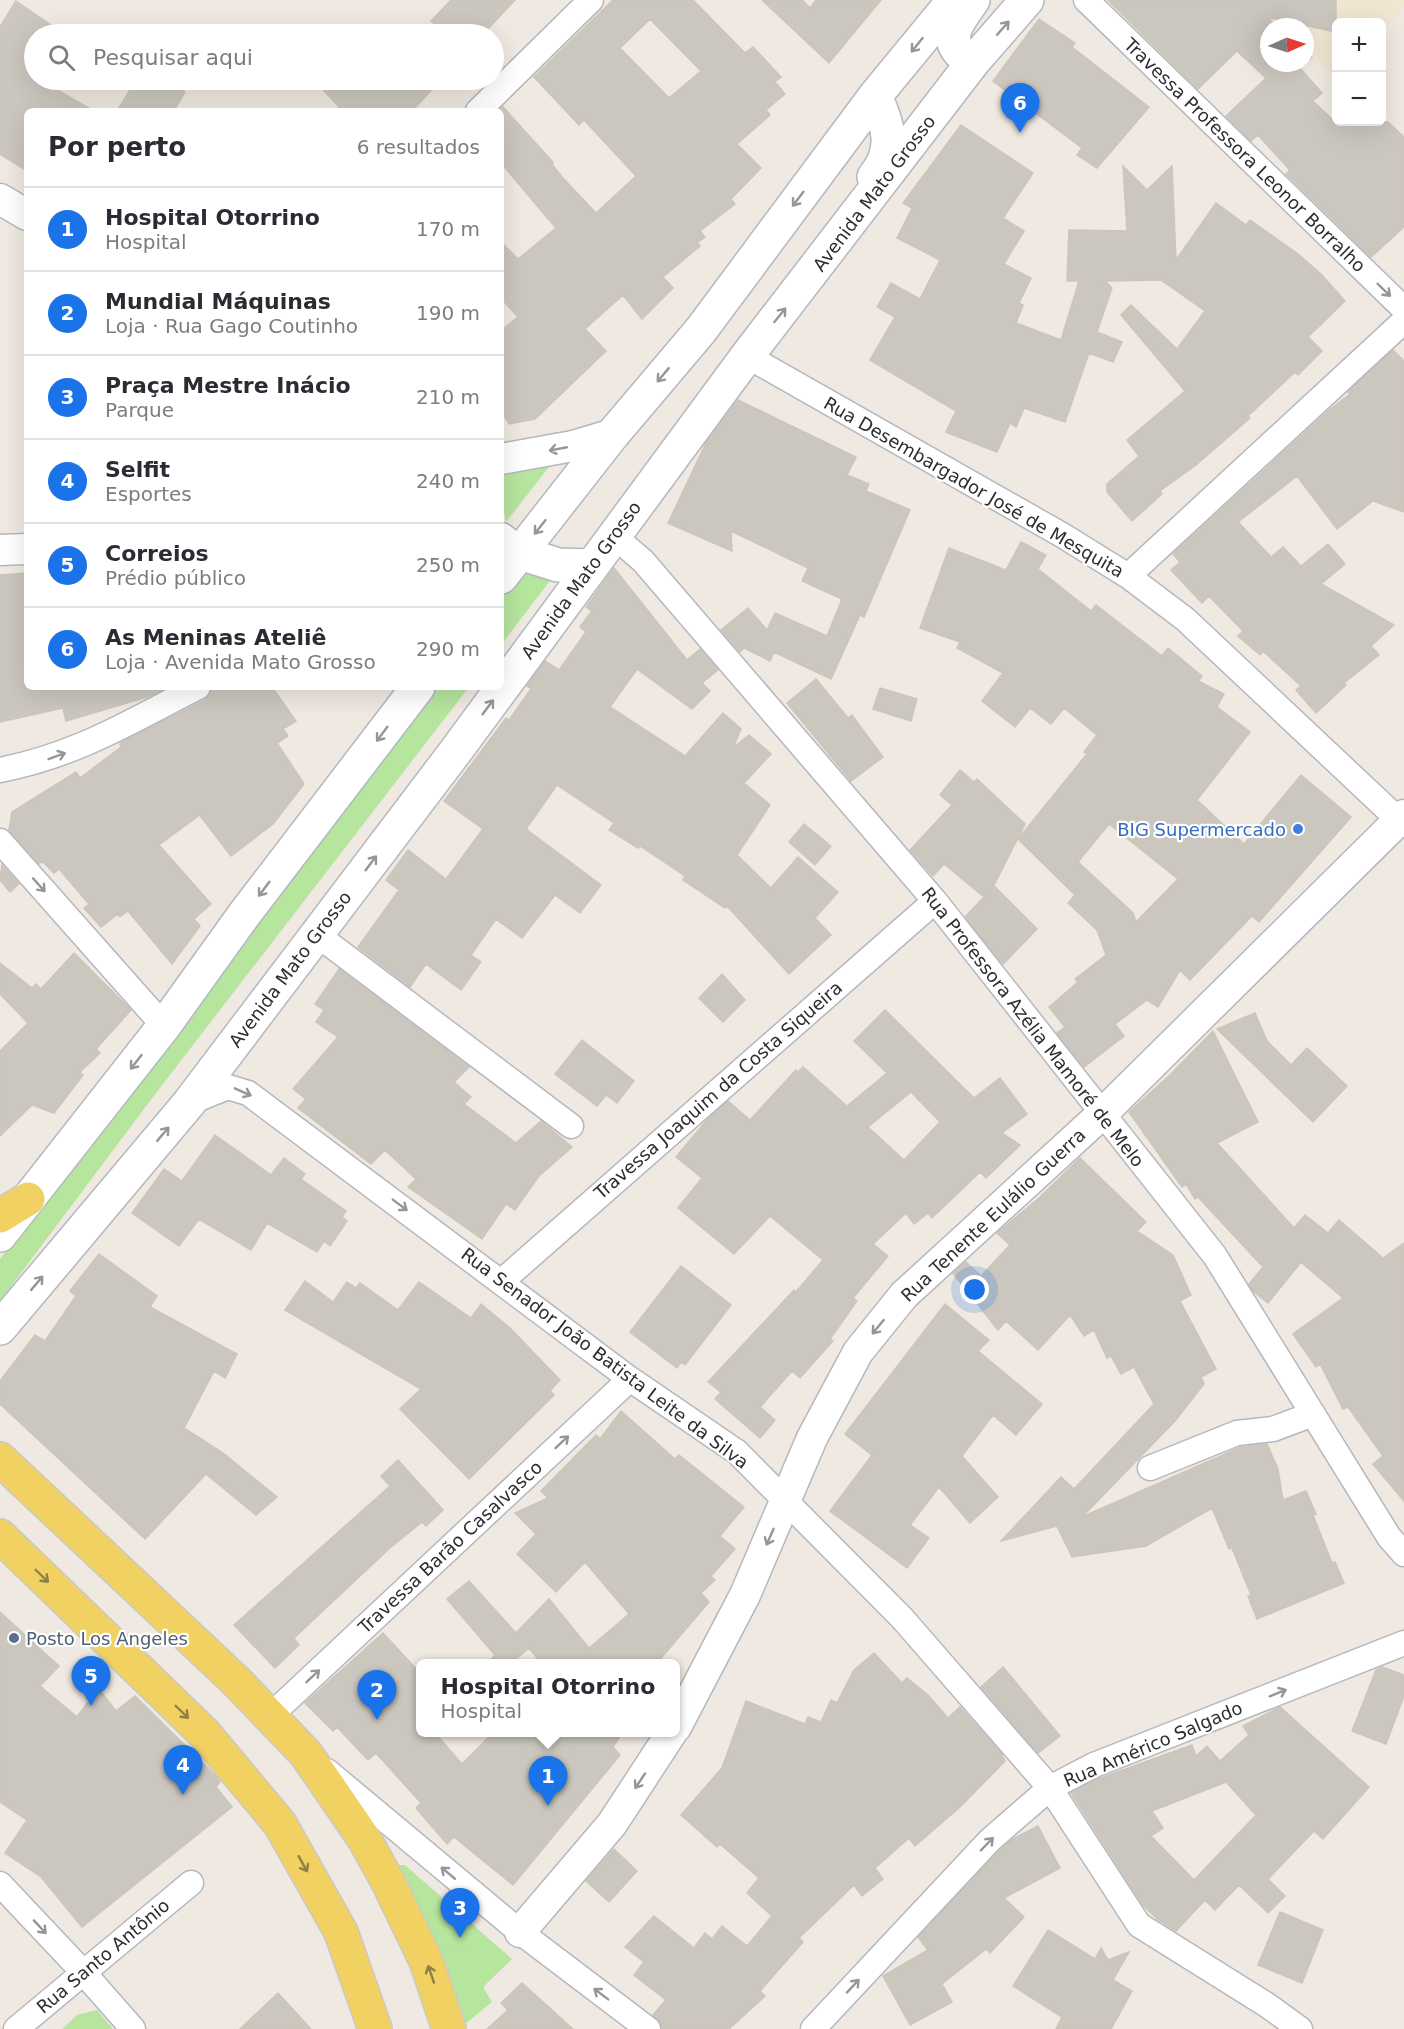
<!DOCTYPE html>
<html lang="pt">
<head>
<meta charset="utf-8">
<style>
  body { margin:0; font-family:"DejaVu Sans",sans-serif; background:#f7f7f7; color:#2b2b33 }
  .controls { position:absolute; right:18px; top:18px; display:grid; overflow:hidden; border-radius:9px; box-shadow:0 6px 24px #0002 }
  .controls button { width:54px; height:54px; display:grid; place-items:center; padding:0; border:0; border-bottom:2px solid #e1e1e2; background:#fff; color:#2b2b33; font:30px sans-serif }
  .compass { position:absolute; left:1260px; top:18px; width:54px; height:54px; border-radius:50%; background:#fff; box-shadow:0 6px 24px #0002; rotate:87deg }
  .you { position:absolute; left:975px; top:1290px; width:21px; height:21px; margin:-15px; border:4px solid #fff; border-radius:50%; background:#1a73e8; box-shadow:0 0 0 9px #1a73e833 }
  .badge { display:grid; place-items:center; width:39px; height:39px; border-radius:50%; background:#1a73e8; color:#fff; font-size:20px; font-weight:700 }
  .pin { position:absolute; translate:-50% -50px; filter:drop-shadow(0 2px 3px #0008) }
  .pin::after { content:''; position:absolute; top:32px; width:21px; height:18px; background:inherit; clip-path:polygon(0 0,100% 0,50% 100%) }
  .popup { position:absolute; left:416px; top:1659px; width:264px; height:78px; box-sizing:border-box; display:grid; place-content:center; border-radius:9px; background:#fff; filter:drop-shadow(0 2px 4px #0005); font-size:20px; white-space:nowrap; color:#7c7c81 }
  .popup b { font-size:22px; color:#2b2b33 }
  .popup::after { content:''; position:absolute; left:50%; top:100%; margin-left:-12px; border:12px solid transparent; border-top-color:#fff }
  .list { margin:0; padding:0; list-style:none }
  h2 { display:flex; justify-content:space-between; align-items:center; height:78px; margin:0; padding:0 24px; font-size:26px }
  h2 small { font-size:20px; font-weight:400; color:#7c7c81 }
  .list li { display:grid; grid-template-columns:39px 1fr auto; gap:18px; align-items:center; box-sizing:border-box; height:84px; padding:0 24px; border-top:2px solid #e1e1e2 }
  .list b { display:block; font-size:22px; white-space:nowrap }
  .list p { margin:0; font-size:20px; white-space:nowrap; color:#7c7c81 }
  .list em { font-size:20px; font-style:normal; color:#7c7c81 }
  .icon { flex:none; width:33px; height:33px; fill:none; stroke:currentColor; stroke-width:2; stroke-linecap:round; stroke-linejoin:round }
  .map { position:relative; flex:none; width:1404px; height:2029px; overflow:hidden }
  .search { position:absolute; background:#fff; box-shadow:0 6px 24px #0002; left:24px; top:24px; width:480px; height:66px; display:flex; align-items:center; gap:15px; box-sizing:border-box; padding:0 21px; border-radius:33px; color:#7c7c81; font-size:22px }
  .panel { position:absolute; background:#fff; box-shadow:0 6px 24px #0002; left:24px; top:108px; width:480px; height:582px; border-radius:9px }
  .map>svg:first-child { display:block }
  .education { fill:#f0e6d1 }
  .green { fill:#b6e59e }
  .building { fill:#cbc7bf; stroke:#cbc5ba; stroke-width:1.5; fill-rule:evenodd }
  .lines { fill:none; stroke-linecap:round; stroke-linejoin:round }
  .minor-casing { stroke:#b4b7c1; stroke-width:27 }
  .tertiary-casing { stroke:#b4b7c1; stroke-width:33 }
  .secondary-casing { stroke:#b4b7c1; stroke-width:36 }
  .primary-casing { stroke:#c9c9c9; stroke-width:36 }
  .minor { stroke:#fff; stroke-width:24 }
  .tertiary { stroke:#fff; stroke-width:30 }
  .secondary { stroke:#fff; stroke-width:33 }
  .primary { stroke:#f2d163; stroke-width:33 }
  .oneway { stroke:#969696 }
  .oneway2 { stroke:#908048 }
  .shop-dot { fill:#3f7fe0; stroke:#fff; stroke-width:2 }
  .service-dot { fill:#5c6f8a; stroke:#fff; stroke-width:2 }
  .labels { text-anchor:middle; dominant-baseline:central; stroke-width:4.5; stroke-linejoin:round; paint-order:stroke }
  .street-label { font-size:18px; fill:#2e2e2e; stroke:#fff }
  .shop-label { font-size:18px; fill:#366cbe; stroke:#fff; text-anchor:end }
  .service-label { font-size:18px; fill:#4e5e75; stroke:#fff; text-anchor:start }
</style>
</head>
<body>
<div class="map">
<svg width="1404" height="2029" viewBox="0 0 1404 2029">
  <rect width="100%" height="100%" fill="#efe9e1"/>
  <path class="education" d="M1255,0H1404V8L1382,31V22H1336V76L1305,47V27H1284Z"/>
  <path class="green" d="M552,463L506,522L501,495V471Z
    M559,569L501,645V596L517,574Z
    M432,687H469L156,1093L0,1301V1259Z
    M400,1865H405L512,1959L483,1987L492,2002L465,2024L424,1918L400,1870Z
    M97,2010L113,2029H62L77,2015Z"/>
  <path class="building" d="M451,0H515L483,34H445L431,21Z
    M613,0H693L745,53L753,47L781,77L775,82L785,94L766,110L770,115L737,144L761,168L731,199L735,204L700,231L705,237L697,243L700,246L663,277L673,288L642,319L623,295L585,329L606,351L535,419L509,424L501,410V331L518,317L501,298V242L518,259L556,228L501,163V108L503,107L553,162L552,164L562,177L596,213L636,176L584,120L579,125L534,77ZM650,19L701,71L669,98L620,48Z
    M762,0H802L810,8L816,0H881L829,63Z
    M1108,0H1336V32L1267,17L1278,27H1269V63H1305V51L1312,57L1300,68L1322,93L1313,101L1335,122H1388L1404,137V227L1371,257L1286,174L1290,170L1258,135L1251,141L1226,116L1266,78L1237,51L1198,89Z
    M16,1L64,34H34V80H40L94,111H27V171L0,154V27Z
    M1039,19L1075,43L1072,47L1149,107L1097,168L1077,155L1082,148L993,81Z
    M136,80H163L185,92L174,111H117Z
    M333,80H441L412,111H343L324,91Z
    M961,125L1033,173L1003,218L1024,231L1004,264L1031,278L1019,303L1023,305L1016,323L1061,340L1079,281H1067L1069,230L1127,231L1123,166L1147,190L1172,166L1176,260L1216,203L1246,225L1250,220L1298,254L1322,275L1345,301L1308,337L1322,351L1298,375L1295,372L1248,416L1250,418L1196,465L1160,491L1162,494L1132,521L1107,492V484L1139,456L1127,440L1185,391L1121,315L1131,305L1177,349L1205,311L1161,280L1105,281L1112,288L1097,332L1122,342L1113,362L1089,353L1065,422L1024,408L1016,427L1010,423L997,452L946,432L956,411L870,360L895,317L877,307L891,283L920,299L940,260L897,238L912,208L903,203Z
    M1393,350L1404,361V512L1373,501L1337,529L1297,476L1238,522L1271,557L1283,547L1301,566L1328,544L1345,564L1321,584L1394,625L1371,646L1379,655L1344,683L1346,685L1316,713L1296,690L1301,686L1263,651L1260,655L1238,636L1243,631L1209,596L1202,603L1171,570L1180,562L1173,554L1328,411L1350,394L1348,392Z
    M738,400L856,457L847,475L869,484L866,491L910,510L864,617L860,615L831,679L774,652L770,661L744,648L740,652L721,630L748,608L767,630L775,613L827,636L842,599L802,581L808,568L731,531L732,551L668,523L706,443Z
    M1021,542L1046,555L1038,569L1091,611L1096,605L1162,656L1168,648L1202,676L1198,681L1224,694L1217,707L1250,732L1197,800L1244,844L1301,775L1351,817L1259,922L1252,916L1190,980L1180,970L1158,1007L1147,1000L1115,1024L1124,1036L1084,1067L1057,1033L1065,1027L1049,1007L1078,982L1075,979L1106,955L1097,930L1068,903L1075,895L1018,839L1087,754L1084,752L1097,735L1064,708L1051,724L1030,708L1015,727L982,701L1003,673L957,648L960,642L920,628L949,548L1006,570ZM1109,824L1178,879L1136,922L1133,913L1078,862Z
    M614,568L687,660L700,649L718,670L702,683L710,691L692,709L637,669L610,707L685,756L723,713L741,729L733,748L749,735L771,754L744,783L770,805L737,855L771,888L798,857L838,892L815,918L831,935L789,974L727,906L725,908L683,880L685,876L640,846L638,848L609,830L614,823L557,785L526,829L601,885L580,913L555,895L522,938L496,919L471,955L481,962L461,990L426,964L410,987L358,947L399,890L386,880L408,850L446,879L483,829L444,801L506,718L509,720L531,689L527,686L545,661L559,670L586,632L580,627L592,611L586,607Z
    M27,573V687H162V690L147,697L66,721L63,708L0,722V575Z
    M816,679L848,718L852,715L883,757L851,781L787,703Z
    M212,687H272L296,721L283,729L288,736L277,743L304,784L273,824L231,856L198,813V816L159,845L211,904L194,919L200,926L172,964L128,911L120,917L118,914L101,927L84,908L89,904L59,869L54,873L42,861L39,864L9,830L12,812L76,772L80,778L121,747L120,744L125,740L205,700Z
    M880,688L917,699L911,721L873,709Z
    M960,770L974,782L977,779L1025,824L992,889L995,887L1037,929L1003,964L965,917L984,897L944,864L933,876L910,850L952,805L940,795Z
    M804,824L831,846L815,865L789,842Z
    M2,865L19,884L10,892L0,880Z
    M74,953L131,1010L96,1049L100,1053L80,1072L83,1075L54,1113L32,1105L0,1136V1051L28,1023L0,994V963L32,988L36,984L41,989Z
    M339,969L469,1067L454,1082L471,1097L464,1104L516,1143L541,1121L572,1147L539,1176L515,1210L506,1204L482,1239L408,1187L416,1179L385,1150L371,1164L298,1108L306,1099L293,1089L338,1037L316,1022L324,1010L315,1004Z
    M722,974L745,1000L723,1022L699,998Z
    M885,1010L974,1098L1000,1078L1027,1114L1002,1133L1020,1145L986,1178L980,1172L932,1218L928,1213L914,1224L906,1213L873,1244L888,1256L853,1298L857,1301L830,1339L833,1341L800,1378L792,1371L760,1407L775,1420L760,1438L715,1399L721,1392L708,1382L794,1290L796,1292L823,1260L770,1216L734,1254L678,1208L702,1178L676,1157L706,1121L728,1101L750,1120L796,1070L798,1072L803,1067L847,1106L887,1073L854,1041ZM911,1092L940,1122L904,1160L868,1127Z
    M1255,1013L1267,1041L1291,1065L1307,1048L1347,1086L1313,1122L1217,1029Z
    M1213,1031L1258,1122L1217,1143L1294,1228L1305,1215L1328,1233L1339,1220L1383,1258L1404,1243V1501L1373,1464L1383,1456L1348,1407L1343,1409L1320,1364L1316,1367L1293,1334L1343,1298L1301,1262L1268,1303L1254,1292L1249,1284L1263,1267L1198,1197L1195,1199L1186,1184L1182,1187L1129,1112L1170,1075Z
    M582,1040L634,1081L617,1103L606,1095L597,1106L555,1074Z
    M215,1135L271,1175L284,1158L305,1174L301,1179L346,1211L342,1217L347,1221L330,1246L324,1241L317,1252L267,1223L251,1250L199,1219L179,1246L132,1213L164,1169L182,1181Z
    M1080,1158L1146,1222L1137,1231L1173,1255L1191,1295L1180,1301L1216,1369L1201,1377L1204,1384L1175,1421L1082,1517L1241,1447L1267,1444L1278,1469L1283,1500L1306,1491L1316,1514L1313,1515L1332,1563L1335,1562L1344,1583L1257,1619L1248,1596L1251,1595L1232,1548L1229,1549L1212,1508L1146,1546L1072,1557L1057,1526L1001,1541L1061,1477L1074,1489L1154,1404L1134,1367L1121,1374L1111,1356L1107,1358L1094,1330L1084,1336L1070,1315L1038,1350L1006,1321L998,1330L953,1273L966,1262L981,1276L1010,1245L997,1233L1039,1198Z
    M99,1254L157,1296L150,1307L237,1354L225,1378L214,1371L184,1428L223,1453L277,1497L256,1515L206,1474L145,1539L0,1404V1381L35,1335L45,1341L76,1296L70,1291Z
    M681,1266L731,1305L685,1365L681,1362L677,1368L630,1332Z
    M305,1281L333,1302L347,1282L356,1288L360,1283L398,1310L419,1282L471,1318L481,1304L511,1329L560,1380L550,1391L554,1395L469,1479L400,1409L421,1389L285,1310Z
    M945,1304L989,1340L978,1351L1042,1404L1016,1435L993,1415L962,1456L998,1497L970,1523L939,1487L910,1525L929,1538L907,1568L830,1511L872,1455L845,1434Z
    M621,1411L675,1459L679,1455L744,1507L720,1536L735,1549L711,1576L715,1580L701,1593L709,1602L656,1664H542L529,1648L510,1664H487L495,1655L447,1599L469,1581L516,1633L549,1599L589,1648L629,1614L585,1562L556,1592L517,1554L536,1534L515,1513L548,1498L541,1491L596,1435L600,1439Z
    M398,1460L443,1510L426,1526L422,1522L391,1547L294,1638L299,1645L275,1668L234,1625L390,1486L381,1476Z
    M0,1612L59,1666L40,1686L77,1717L98,1688L116,1711L135,1696L216,1776L220,1782L216,1787L232,1807L82,1927L41,1877L5,1853L27,1820L0,1802Z
    M383,1633L420,1673V1732H434L462,1764L494,1732H623L613,1747L620,1755L513,1885L454,1837L447,1844L416,1808L421,1803L376,1753L368,1760L337,1727L333,1731L305,1703Z
    M874,1653L902,1683L907,1678L928,1695L948,1718L960,1707L1001,1753L1005,1761L960,1807L915,1846L909,1838L875,1868L883,1879L862,1896L854,1885L799,1938L803,1942L760,1991L765,1996L729,2029H662L661,2023L653,2015L666,2000L634,1975L644,1962L625,1947L654,1916L694,1948L705,1933L712,1939L722,1926L747,1946L772,1916L747,1893L759,1878L720,1844L717,1847L681,1815L722,1768L746,1701L805,1724L808,1717L821,1722L831,1700L837,1703L854,1670Z
    M1003,1667L1060,1736L1038,1753L981,1687Z
    M1382,1667L1404,1675V1696L1386,1744L1352,1731L1376,1670Z
    M1280,1707L1369,1787L1323,1839L1314,1831L1268,1879L1285,1896L1268,1913L1239,1885L1215,1910L1205,1900L1176,1931L1157,1919L1143,1905L1071,1793L1095,1780L1192,1745L1196,1756L1207,1746L1220,1761L1249,1735L1243,1726ZM1226,1782L1256,1815L1194,1880L1151,1836L1163,1828L1152,1811Z
    M1038,1826L1060,1868L1004,1898L1024,1917L990,1953L986,1949L942,1984L952,2002L910,2025L883,1976L928,1950L918,1937L1000,1850L1013,1839Z
    M614,1849L637,1871L609,1902L586,1881Z
    M1280,1912L1323,1930L1302,1983L1258,1965Z
    M1048,1930L1095,1959L1101,1948L1108,1960L1129,1952L1113,1980L1132,1991L1111,2029H1056L1062,2017L1013,1986Z
    M522,1983L573,2029H487L508,2010L501,2003Z
    M278,1993L311,2029H240Z"/>
  <g class="lines">
    <g class="minor-casing">
      <path id="minor" d="M1086,0L1404,309
        M478,111L591,0
        M747,356L1062,535L1128,576L1185,619L1404,825
        M614,536L643,561L935,901L1215,1256L1389,1537L1404,1554
        M1128,576L1404,321
        M0,770C77,755 129,722 198,687
        M0,841L164,1026
        M316,934L571,1126
        M191,1102L228,1087L248,1093L630,1379L737,1452L902,1618L1050,1788L1139,1925L1267,2005L1300,2029
        M502,1281L935,901
        M1150,1468L1237,1433L1273,1429L1313,1414
        M270,1716L630,1379
        M327,1771L520,1932L648,2029
        M0,1884L83,1972L133,2029
        M16,2029L191,1883
        M813,2029L990,1840L1050,1788L1094,1765L1404,1643"/>
    </g>
    <g class="tertiary-casing">
      <path id="tertiary" d="M0,199L27,215
        M501,459L573,446L613,434
        M501,538L520,553
        M0,550L27,549
        M676,1727L745,1595L812,1438L858,1352L904,1295L1103,1113L1404,815
        M520,1932L612,1824L672,1732"/>
    </g>
    <g class="secondary-casing">
      <path id="secondary" d="M973,0C955,25 940,44 973,62
        M874,177C896,150 889,126 875,96
        M520,553L558,565L592,566
        M501,577L613,434L701,330L875,96L954,0
        M0,1235L164,1026L243,916L418,687
        M0,1328L189,1103L455,752L747,356L973,62L1027,0"/>
    </g>
    <g class="primary-casing">
      <path id="primary" d="M0,1216L28,1199
        M0,1459L236,1681L306,1754L365,1840L388,1882L426,1961L449,2029
        M0,1536L205,1734L280,1824L341,1932L375,2029"/>
    </g>
    <use href="#minor" class="minor"/>
    <use href="#tertiary" class="tertiary"/>
    <use href="#secondary" class="secondary"/>
    <use href="#primary" class="primary"/>
  </g>
  <defs><path id="oneway-shaft" d="M-6 0H5M1.5-3L5.5 0L1.5 3" fill="none" stroke-width="1.6" stroke-linecap="round" stroke-linejoin="round" transform="scale(1.5)"/></defs>
  <g class="oneway">
    <use href="#oneway-shaft" transform="translate(1003 28) rotate(-49)"/>
    <use href="#oneway-shaft" transform="translate(917 45) rotate(129)"/>
    <use href="#oneway-shaft" transform="translate(798 199) rotate(127)"/>
    <use href="#oneway-shaft" transform="translate(1384 290) rotate(44)"/>
    <use href="#oneway-shaft" transform="translate(780 315) rotate(-51)"/>
    <use href="#oneway-shaft" transform="translate(663 375) rotate(130)"/>
    <use href="#oneway-shaft" transform="translate(558 449) rotate(169)"/>
    <use href="#oneway-shaft" transform="translate(540 527) rotate(128)"/>
    <use href="#oneway-shaft" transform="translate(488 707) rotate(-53)"/>
    <use href="#oneway-shaft" transform="translate(382 734) rotate(127)"/>
    <use href="#oneway-shaft" transform="translate(57 756) rotate(-20)"/>
    <use href="#oneway-shaft" transform="translate(371 863) rotate(-53)"/>
    <use href="#oneway-shaft" transform="translate(39 885) rotate(48)"/>
    <use href="#oneway-shaft" transform="translate(264 889) rotate(127)"/>
    <use href="#oneway-shaft" transform="translate(136 1062) rotate(128)"/>
    <use href="#oneway-shaft" transform="translate(243 1092) rotate(24)"/>
    <use href="#oneway-shaft" transform="translate(163 1134) rotate(-50)"/>
    <use href="#oneway-shaft" transform="translate(400 1205) rotate(37)"/>
    <use href="#oneway-shaft" transform="translate(37 1283) rotate(-50)"/>
    <use href="#oneway-shaft" transform="translate(878 1327) rotate(129)"/>
    <use href="#oneway-shaft" transform="translate(562 1442) rotate(-43)"/>
    <use href="#oneway-shaft" transform="translate(770 1537) rotate(114)"/>
    <use href="#oneway-shaft" transform="translate(313 1676) rotate(-43)"/>
    <use href="#oneway-shaft" transform="translate(1278 1693) rotate(-22)"/>
    <use href="#oneway-shaft" transform="translate(640 1781) rotate(124)"/>
    <use href="#oneway-shaft" transform="translate(987 1844) rotate(-46)"/>
    <use href="#oneway-shaft" transform="translate(448 1873) rotate(-140)"/>
    <use href="#oneway-shaft" transform="translate(40 1927) rotate(47)"/>
    <use href="#oneway-shaft" transform="translate(853 1986) rotate(-47)"/>
    <use href="#oneway-shaft" transform="translate(601 1994) rotate(-143)"/>
  </g>
  <g class="oneway2">
    <use href="#oneway-shaft" transform="translate(42 1576) rotate(44)"/>
    <use href="#oneway-shaft" transform="translate(182 1712) rotate(44)"/>
    <use href="#oneway-shaft" transform="translate(303 1864) rotate(61)"/>
    <use href="#oneway-shaft" transform="translate(431 1974) rotate(-109)"/>
  </g>
  <circle class="shop-dot" cx="1298" cy="829" r="6"/>
  <circle class="service-dot" cx="14" cy="1638" r="6"/>
  <g class="labels">
    <g class="street-label">
      <text transform="translate(1245 155) rotate(44)">Travessa Professora Leonor Borralho</text>
      <text transform="translate(874 193) rotate(-53)">Avenida Mato Grosso</text>
      <text transform="translate(974 487) rotate(30)">Rua Desembargador José de Mesquita</text>
      <text transform="translate(581 580) rotate(-54)">Avenida Mato Grosso</text>
      <text transform="translate(290 969) rotate(-53)">Avenida Mato Grosso</text>
      <text transform="translate(1033 1027) rotate(52)">Rua Professora Azélia Mamoré de Melo</text>
      <text transform="translate(718 1090) rotate(-41)">Travessa Joaquim da Costa Siqueira</text>
      <text transform="translate(993 1215) rotate(-43)">Rua Tenente Eulálio Guerra</text>
      <text transform="translate(605 1358) rotate(37)">Rua Senador João Batista Leite da Silva</text>
      <text transform="translate(450 1547) rotate(-43)">Travessa Barão Casalvasco</text>
      <text transform="translate(1153 1744) rotate(-23)">Rua Américo Salgado</text>
      <text transform="translate(103 1956) rotate(-40)">Rua Santo Antônio</text>
    </g>
    <g class="shop-label">
      <text x="1286" y="829">BIG Supermercado</text>
    </g>
    <g class="service-label">
      <text x="26" y="1638">Posto Los Angeles</text>
    </g>
  </g>
</svg>
<div class="controls">
<button>+</button>
<button>−</button>
</div>
<svg class="compass" viewBox="-18 -18 36 36"><path d="M0-13l5 13h-10z" fill="#e53935"/><path d="M0 13l5-13h-10z" fill="#7c7c81"/></svg>
<div class="you"></div>
<div class="pin badge" style="left:548px;top:1806px">1</div>
<div class="popup"><b>Hospital Otorrino</b>Hospital</div>
<div class="pin badge" style="left:377px;top:1720px">2</div>
<div class="pin badge" style="left:460px;top:1938px">3</div>
<div class="pin badge" style="left:183px;top:1795px">4</div>
<div class="pin badge" style="left:91px;top:1706px">5</div>
<div class="pin badge" style="left:1020px;top:133px">6</div>
<div class="search"><svg class="icon" aria-label="search" viewBox="0 0 24 24"><circle cx="10" cy="10" r="6"/><path d="M15 15l6 6"/></svg>Pesquisar aqui</div>
<section class="panel">
<h2>Por perto<small>6 resultados</small></h2>
<ul class="list">
<li><span class="badge">1</span><div><b>Hospital Otorrino</b><p>Hospital</p></div><em>170 m</em></li>
<li><span class="badge">2</span><div><b>Mundial Máquinas</b><p>Loja · Rua Gago Coutinho</p></div><em>190 m</em></li>
<li><span class="badge">3</span><div><b>Praça Mestre Inácio</b><p>Parque</p></div><em>210 m</em></li>
<li><span class="badge">4</span><div><b>Selfit</b><p>Esportes</p></div><em>240 m</em></li>
<li><span class="badge">5</span><div><b>Correios</b><p>Prédio público</p></div><em>250 m</em></li>
<li><span class="badge">6</span><div><b>As Meninas Ateliê</b><p>Loja · Avenida Mato Grosso</p></div><em>290 m</em></li>
</ul>
</section>
</div>
</body>
</html>
